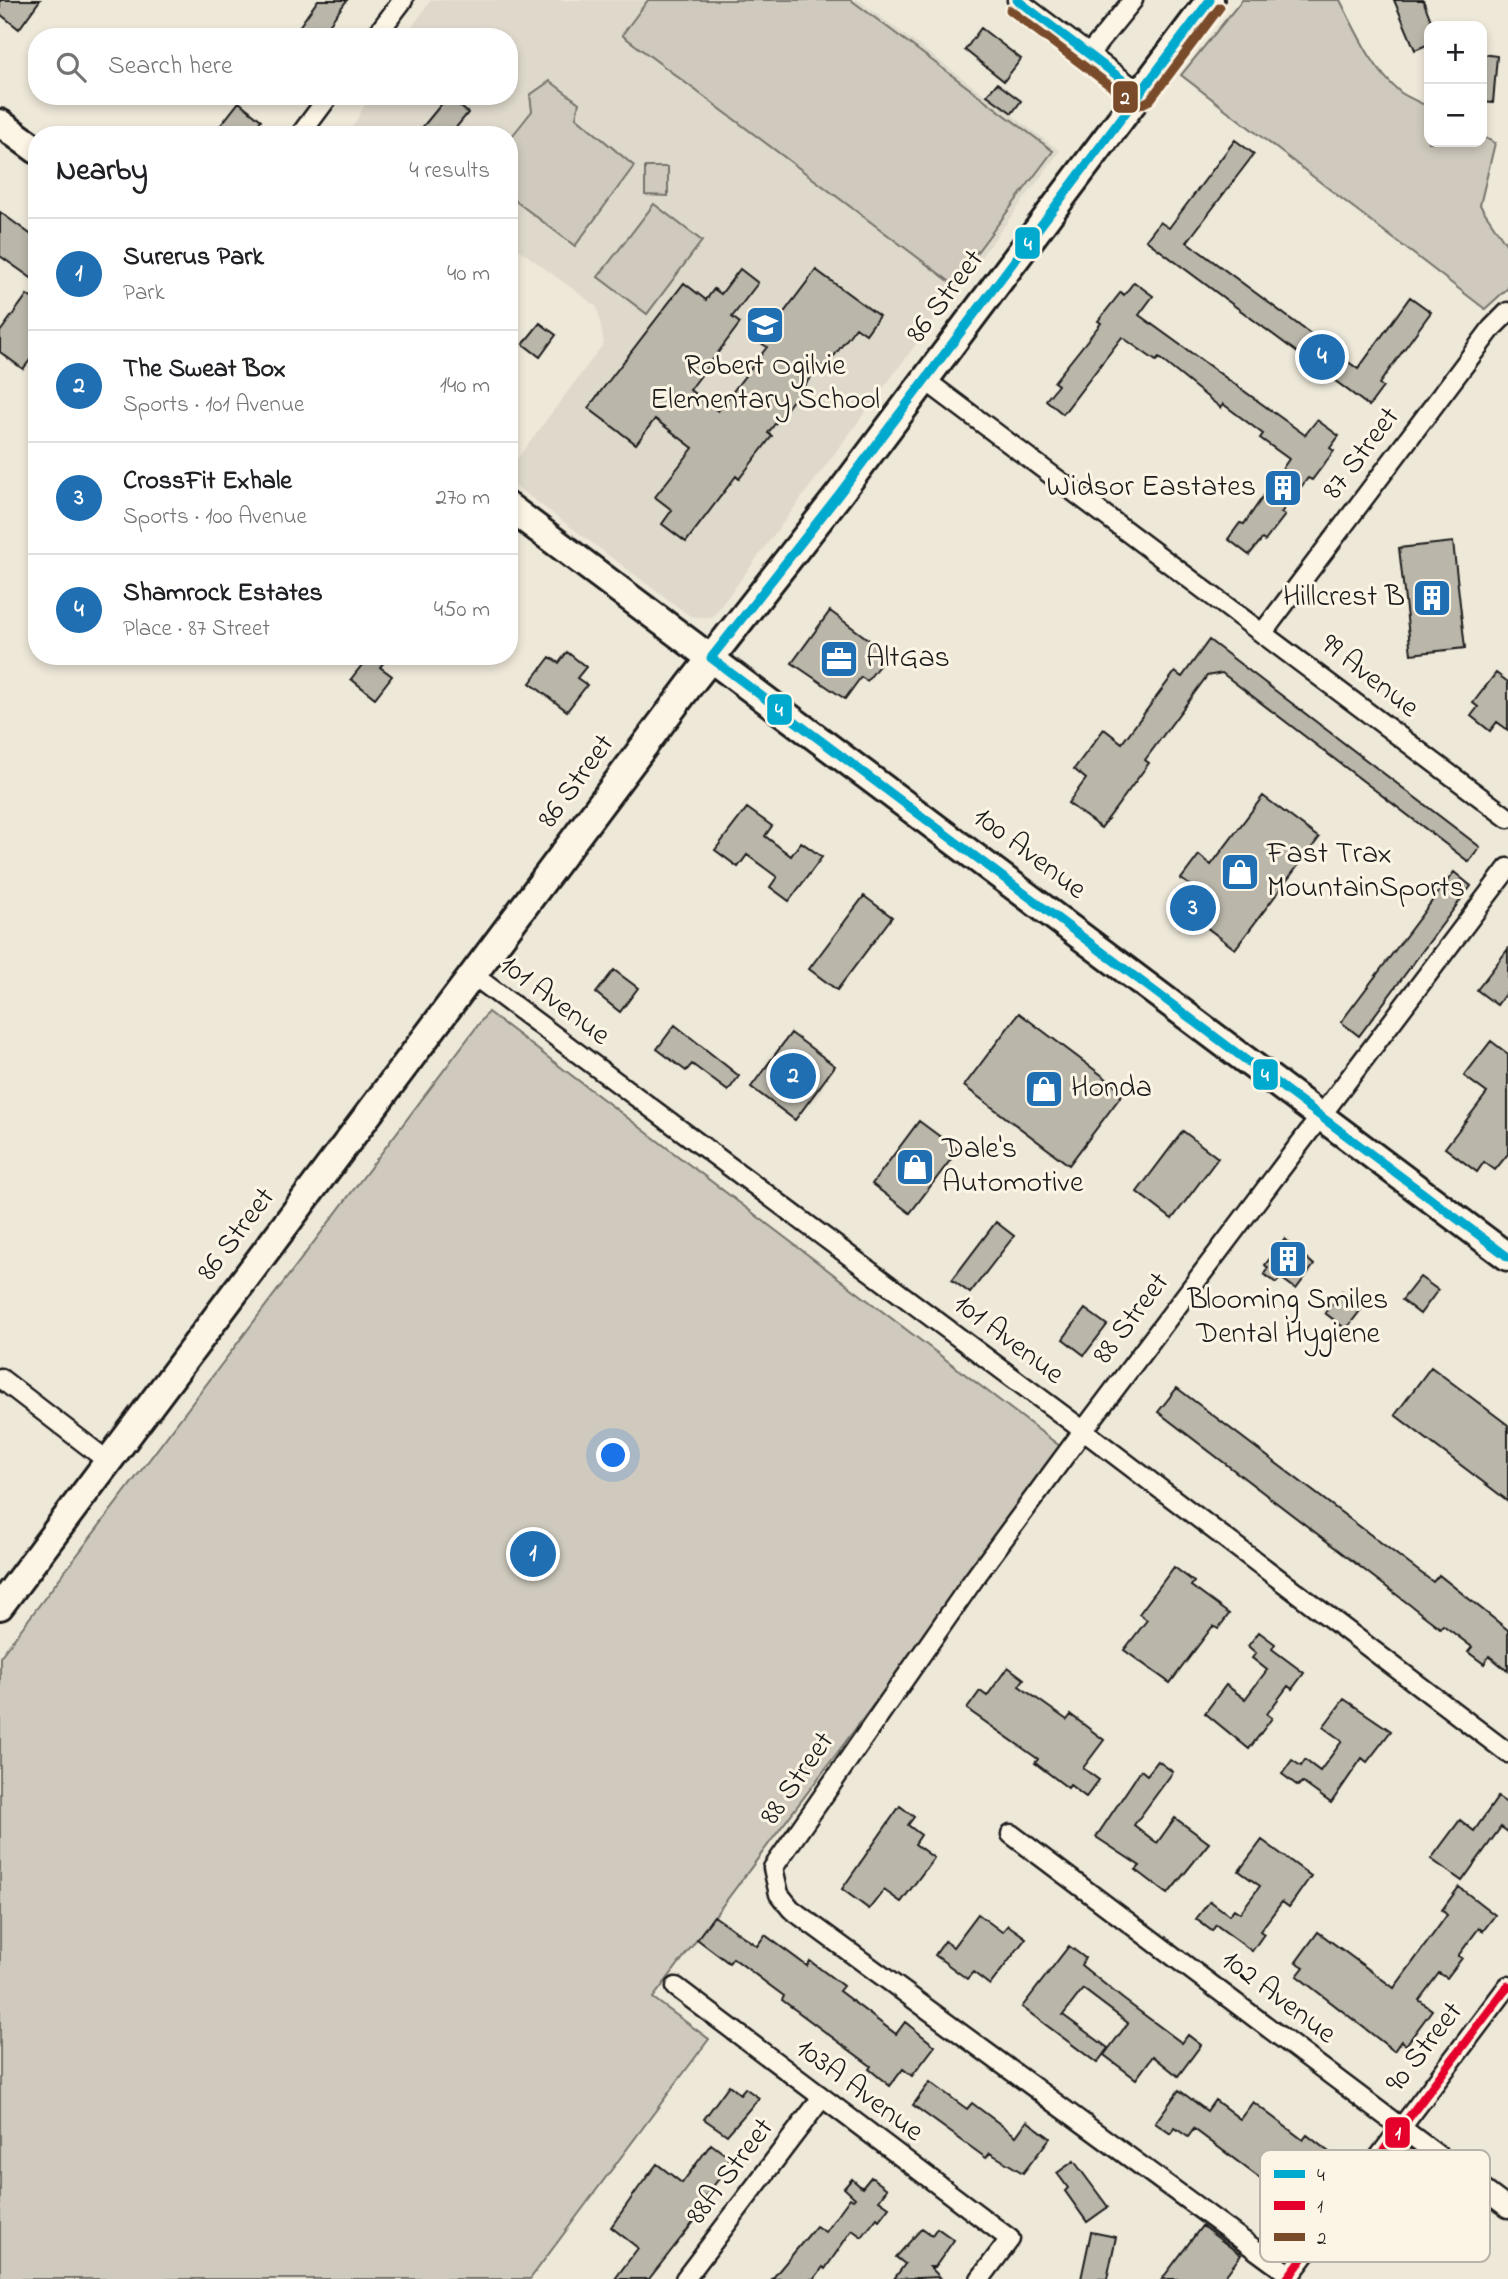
<!DOCTYPE html>
<html lang="en">
<head>
<meta charset="utf-8">
<style>
  body { margin:0; font-family:"Indie Flower",sans-serif; background:#f2f2f2; color:#202124 }
  .controls { position:absolute; right:21px; top:21px; display:grid; overflow:hidden; border-radius:14px; box-shadow:0 4px 10px #0003 }
  .controls button { width:63px; height:63px; display:grid; place-items:center; padding:0; border:0; border-bottom:2px solid #e0e0e0; background:#fff; color:#202124; font:35px sans-serif }
  .you { position:absolute; left:614px; top:1456px; width:24px; height:24px; margin:-18px; border:5px solid #fff; border-radius:50%; background:#1a73e8; box-shadow:0 0 0 10px #1a73e833 }
  .badge { display:grid; place-items:center; width:46px; height:46px; border-radius:50%; background:#1f6fb2; color:#fff; font-size:23px; font-weight:700 }
  .pin { position:absolute; translate:-50% -50%; border:4px solid #fff; box-shadow:0 2px 7px #0006 }
  .list { margin:0; padding:0; list-style:none }
  h2 { display:flex; justify-content:space-between; align-items:center; height:91px; margin:0; padding:0 28px; font-size:30px }
  h2 small { font-size:23px; font-weight:400; color:#757577 }
  .list li { display:grid; grid-template-columns:46px 1fr auto; gap:21px; align-items:center; box-sizing:border-box; height:112px; padding:0 28px; border-top:2px solid #e0e0e0 }
  .list b { display:block; font-size:26px; white-space:nowrap }
  .list p { margin:0; font-size:23px; white-space:nowrap; color:#757577 }
  .list em { font-size:23px; font-style:normal; color:#757577 }
  .icon { flex:none; width:38px; height:38px; fill:none; stroke:currentColor; stroke-width:2; stroke-linecap:round; stroke-linejoin:round }
  .map { position:relative; flex:none; width:1508px; height:2279px; overflow:hidden }
  .search { position:absolute; background:#fff; box-shadow:0 4px 10px #0003; left:28px; top:28px; width:490px; height:77px; display:flex; align-items:center; gap:18px; box-sizing:border-box; padding:0 24px; border-radius:28px; color:#757577; font-size:26px }
  .panel { position:absolute; background:#fff; box-shadow:0 4px 10px #0003; left:28px; top:126px; width:490px; height:539px; border-radius:28px }
  .map>svg:first-child { display:block }
  .built { fill:#ded9cb }
  .green { fill:#cfcabd; stroke:#76736c; stroke-width:2 }
  .building { fill:#bab6aa; stroke:#1c1c1c; stroke-width:2 }
  .lines { fill:none; stroke-linecap:round; stroke-linejoin:round }
  .street-casing { stroke:#1c1c1c; stroke-width:23 }
  .secondary-casing { stroke:#1c1c1c; stroke-width:32 }
  .street { stroke:#fcf5e5; stroke-width:18 }
  .secondary { stroke:#fcf5e5; stroke-width:26 }
  .bus-1-casing { stroke:#fcf5e5; stroke-width:14 }
  .bus-2-casing { stroke:#fcf5e5; stroke-width:14 }
  .bus-3-casing { stroke:#fcf5e5; stroke-width:14 }
  .bus-1 { stroke:#00a9ce; stroke-width:9 }
  .bus-2 { stroke:#e4002b; stroke-width:9 }
  .bus-3 { stroke:#7a4b2a; stroke-width:9 }
  .labels { text-anchor:middle; dominant-baseline:central; stroke-width:6; stroke-linejoin:round; paint-order:stroke }
  .street-label { font-size:30px; fill:#1c1c1c; stroke:#fcf5e5 }
  .poi-label { font-size:30px; fill:#1c1c1c; stroke:#fcf5e5; text-anchor:start }
  .key { fill:#fcf5e5; stroke:#b9b4a9; stroke-width:2 }
  .key-label { font-size:19px; fill:#1c1c1c }
  .line-badge { stroke:#fcf5e5; stroke-width:2.5 }
  .badge-label { font-size:19px; text-anchor:middle; font-weight:bold; fill:#fff }
</style>
</head>
<body>
<div class="map">
<svg width="1508" height="2279" viewBox="0 0 1508 2279">
  <rect width="100%" height="100%" fill="#eee8d9"/>
  <filter id="ink" filterUnits="userSpaceOnUse"><feTurbulence type="fractalNoise" baseFrequency=".0143" numOctaves="2"/><feDisplacementMap in="SourceGraphic" scale="14" xChannelSelector="R" yChannelSelector="G"/><feConvolveMatrix kernelMatrix="1 2 1 2 8 2 1 2 1" color-interpolation-filters="sRGB"/></filter>
  <g filter="url(#ink)">
    <path class="built" d="M431,0H858L1060,151L712,618L690,616L509,481V470L604,343L597,307L509,242V135H348L370,96H509V37H405Z"/>
    <path class="green" d="M648,0H851L1053,151L953,284L622,35Z
      M1242,0H1340C1356,31 1372,69 1400,92C1408,98 1420,102 1429,107V142H1482V136L1495,143L1480,205L1508,247V288L1485,309L1181,75Z
      M550,81L579,103L576,117L634,166L575,246L509,196V140L532,111L530,95Z
      M645,167H668V196L645,195Z
      M654,204L702,241L647,314L598,277Z
      M488,1012L1065,1450L653,1998L709,2039L530,2279H0V1657Z"/>
    <path class="building" d="M0,0H40L19,29L0,14Z
      M318,0H347L320,37H292Z
      M1394,0H1423L1433,26H1429V44L1415,50Z
      M981,28L1021,59L1004,81L965,50Z
      M1482,54L1497,56L1493,103L1482,102Z
      M997,83L1021,101L1012,113L987,95Z
      M448,96L468,113L450,135H416Z
      M239,102L261,120L250,135H213Z
      M1235,140L1254,154L1187,242L1358,369L1410,297L1431,312L1379,384L1383,387L1369,406L1146,240L1160,222L1169,228Z
      M0,212L37,239V282L0,256Z
      M740,269L758,283L732,317L740,323L690,390L718,411L767,347L761,343L816,270L879,316L866,334L856,327L825,368L820,365L768,433L772,436L756,457L739,479L736,476L686,542L662,524L672,510L655,497L693,448L655,419L636,444L588,408L684,283L706,300L714,289L721,294Z
      M1134,282L1153,296L1139,315L1305,435L1317,420L1339,436L1330,448L1334,451L1312,480L1308,478L1281,513L1285,515L1265,541L1262,539L1249,555L1228,539L1240,523L1244,524L1289,459L1260,438L1263,434L1223,404L1221,408L1159,358L1156,361L1122,337L1063,414L1046,400L1058,385L1054,382L1101,323L1098,321L1121,292L1124,295Z
      M27,295L37,302V351L23,369L0,352V332Z
      M540,323L556,335L540,357L523,344Z
      M1453,542L1465,648L1411,654L1399,548Z
      M830,611L888,654L867,681L861,677L845,699L792,663Z
      M1209,640L1480,847L1469,862L1222,673L1207,676L1145,760L1149,763L1101,828L1068,803L1086,779L1074,769L1104,729L1122,743L1175,672L1182,677Z
      M567,652L586,667L577,678L587,685L567,711L530,683L550,657L559,663Z
      M369,656H389L380,667L392,676L375,698L351,679Z
      M1496,673L1508,682V730L1497,722L1490,731L1471,716L1478,707L1473,703Z
      M1263,796L1319,838L1235,949L1180,907L1194,888L1181,879L1199,855L1211,865Z
      M747,808L772,826L765,836L791,856L801,842L822,857L789,901L770,887L777,877L747,855L738,867L715,850Z
      M1454,872L1471,886L1359,1036L1341,1022Z
      M864,896L892,917L837,990L809,969Z
      M1508,949V990L1497,1005L1477,990Z
      M614,970L638,988L620,1012L596,993Z
      M1019,1013L1124,1092L1069,1165L964,1086Z
      M675,1025L739,1076L728,1091L692,1064L686,1071L657,1049Z
      M791,1033L835,1066L795,1120L751,1087Z
      M1491,1041L1508,1054V1154L1495,1170L1484,1162L1477,1172L1445,1148L1487,1093L1464,1076Z
      M919,1121L958,1150L910,1213L872,1184Z
      M1183,1131L1218,1158L1172,1219L1137,1192Z
      M996,1222L1014,1236L970,1293L952,1280Z
      M1285,1239L1314,1265L1296,1289L1281,1278L1276,1283L1264,1274L1268,1268L1265,1265Z
      M1420,1277L1438,1290L1420,1314L1402,1300Z
      M1342,1291L1363,1307L1346,1329L1325,1313Z
      M1085,1309L1107,1325L1084,1355L1063,1339Z
      M1431,1367L1508,1425V1501L1395,1415Z
      M1177,1388L1433,1582L1439,1575L1508,1630V1671L1489,1656L1484,1664L1468,1652L1472,1647L1443,1625L1440,1628L1158,1412Z
      M1174,1567L1194,1582L1191,1586L1229,1614L1218,1629L1213,1626L1170,1683L1124,1650L1147,1620L1139,1614Z
      M1259,1632L1275,1644L1272,1649L1304,1673L1292,1689L1288,1686L1267,1714L1272,1718L1249,1749L1205,1713L1226,1685L1245,1699L1267,1670L1252,1658L1256,1653L1248,1646Z
      M1008,1667L1024,1679L1019,1686L1067,1720L1071,1715L1104,1740L1083,1768L1099,1780L1086,1797L1070,1785L1068,1788L1035,1763L1038,1759L967,1709L980,1691L987,1696Z
      M1344,1699L1391,1731L1367,1762L1362,1758L1331,1803L1302,1782L1298,1786L1282,1774L1292,1760L1301,1766L1305,1760L1320,1771L1342,1741L1323,1727Z
      M1158,1761L1173,1772L1134,1825L1157,1843L1175,1818L1209,1843L1168,1894L1136,1870L1140,1866L1096,1837L1141,1770L1147,1775Z
      M1498,1797L1508,1804V1832L1501,1827L1462,1881L1431,1859L1460,1820L1474,1831Z
      M900,1806L914,1817L908,1825L921,1835L915,1844L934,1858L901,1902L884,1890L869,1909L842,1889Z
      M1262,1840L1311,1876L1289,1907L1282,1902L1260,1931L1264,1934L1252,1951L1216,1925L1212,1931L1196,1919L1210,1901L1229,1915L1234,1909L1240,1913L1260,1886L1239,1871Z
      M1459,1887L1495,1915L1483,1931L1479,1928L1458,1956L1462,1958L1447,1978L1439,1973L1419,2000L1432,2010L1406,2045L1401,2041L1394,2051L1297,1976L1304,1967L1296,1962L1318,1932L1394,1988L1447,1915L1442,1910Z
      M978,1914L1002,1932L1008,1925L1026,1938L990,1985L973,1972L967,1979L935,1955L945,1941L953,1947Z
      M714,1916L757,1946L765,1935L807,1966L810,1961L843,1986L839,1991L896,2034L905,2022L935,2046L912,2076L903,2069L890,2086L869,2069L871,2066L782,2000L784,1996L733,1958L729,1963L697,1939Z
      M1069,1946L1085,1958L1081,1965L1123,1999L1182,2043L1188,2035L1201,2045L1178,2076L1153,2056L1136,2079L1104,2055L1128,2023L1083,1989L1063,2015L1108,2048L1097,2063L1022,2007Z
      M930,2082L967,2109L972,2103L1016,2136L1027,2121L1050,2138L1023,2173L990,2153L986,2158L913,2105Z
      M729,2085L740,2094L745,2088L759,2098L727,2135L704,2119Z
      M1179,2090L1207,2111L1215,2100L1240,2119L1253,2102L1303,2140L1307,2135L1334,2156L1299,2202L1284,2190L1281,2194L1194,2129L1188,2137L1175,2128L1171,2134L1155,2123Z
      M711,2144L730,2158L718,2174L721,2176L698,2206L703,2210L649,2279H615L638,2248L611,2227L640,2186L657,2164L682,2183Z
      M1074,2161L1108,2207L1087,2222L1065,2191L1068,2188L1057,2173Z
      M871,2177L887,2189L879,2200L889,2207L879,2220L877,2218L862,2237L852,2230L825,2269L823,2267L814,2279H772L816,2226L825,2232L850,2198L853,2200L855,2198L844,2188L852,2179L862,2188Z
      M1202,2226L1241,2255L1223,2279H1162Z
      M922,2228L932,2235L937,2228L954,2240L935,2267H930L940,2277L894,2279L905,2264L896,2257Z
      M1091,2232L1116,2237L1107,2279H1081Z"/>
    <g class="lines">
      <g class="street-casing">
        <path id="street" d="M1017,0L1140,93
          M375,37L403,0
          M1089,54L1133,0
          M300,135L329,96
          M925,380L1508,818
          M1264,631L1492,328L1508,312
          M473,975L1072,1422L1508,1753
          M0,1378L109,1462
          M1011,1834L1508,2208
          M676,1987L1010,2239L980,2279
          M1290,2275L791,1909L779,1894L773,1868L974,1579L1083,1431L1508,868
          M685,2279L821,2099
          M1287,2279L1508,1986"/>
      </g>
      <g class="secondary-casing">
        <path id="secondary" d="M0,123L37,150
          M509,507L1508,1257
          M0,1606L689,686L840,493L1210,0"/>
      </g>
      <use href="#street" class="street"/>
      <use href="#secondary" class="secondary"/>
      <g class="bus-1-casing">
        <path id="bus-1" d="M1017,0L1140,93
          M1210,0L840,493L711,658L1508,1257"/>
      </g>
      <g class="bus-2-casing">
        <path id="bus-2" d="M1287,2279L1508,1986"/>
      </g>
      <g class="bus-3-casing">
        <path id="bus-3" d="M1010,10L1133,103L1140,105L1150,100L1220,7"/>
      </g>
      <use href="#bus-1" class="bus-1"/>
      <use href="#bus-2" class="bus-2"/>
      <use href="#bus-3" class="bus-3"/>
    </g>
  </g>
  <defs>
    <g id="school-square" transform="scale(2.0125)"><rect x="-9" y="-9" width="18" height="18" rx="4" fill="#1f6fb2" stroke="#fcf5e5"/><path d="M0-5L7-2L0 1L-7-2ZM-4 1L0 2.5L4 1V4Q0 6-4 4Z" fill="#fff"/></g>
    <g id="building-square" transform="scale(2.0125)"><rect x="-9" y="-9" width="18" height="18" rx="4" fill="#1f6fb2" stroke="#fcf5e5"/><path d="M-4-6H4V6H1V3H-1V6H-4ZM-2.5-4.3h1.7v1.8h-1.7ZM.8-4.3h1.7v1.8H.8ZM-2.5-1h1.7V.8h-1.7ZM.8-1h1.7V.8H.8Z" fill="#fff"/></g>
    <g id="office-square" transform="scale(2.0125)"><rect x="-9" y="-9" width="18" height="18" rx="4" fill="#1f6fb2" stroke="#fcf5e5"/><path d="M-6-3h4V-5.5h4V-3h4V5H-6ZM-1-4.5V-3h2v-1.5ZM-6 0V1H6V0Z" fill="#fff"/></g>
    <g id="shop-square" transform="scale(2.0125)"><rect x="-9" y="-9" width="18" height="18" rx="4" fill="#1f6fb2" stroke="#fcf5e5"/><path d="M-5-2.5h2.3a2.7 3.5 0 0 1 5.4 0H5L5.5 6h-11ZM-1.5-2.5h3a1.5 2.3 0 0 0-3 0Z" fill="#fff"/></g>
  </defs>
  <g fill-rule="evenodd">
    <use href="#school-square" x="765" y="325"/>
    <use href="#building-square" x="1283" y="488"/>
    <use href="#building-square" x="1432" y="598"/>
    <use href="#office-square" x="839" y="659"/>
    <use href="#shop-square" x="1240" y="872"/>
    <use href="#shop-square" x="1044" y="1089"/>
    <use href="#shop-square" x="915" y="1167"/>
    <use href="#building-square" x="1288" y="1259"/>
  </g>
  <g class="labels">
    <g class="street-label">
      <text transform="translate(946 297) rotate(-53)">86 Street</text>
      <text transform="translate(1362 454) rotate(-53)">87 Street</text>
      <text transform="translate(1369 677) rotate(38)">99 Avenue</text>
      <text transform="translate(577 782) rotate(-54)">86 Street</text>
      <text transform="translate(1029 854) rotate(37)">100 Avenue</text>
      <text transform="translate(554 1001) rotate(37)">101 Avenue</text>
      <text transform="translate(237 1235) rotate(-53)">86 Street</text>
      <text transform="translate(1132 1319) rotate(-53)">88 Street</text>
      <text transform="translate(1008 1340) rotate(37)">101 Avenue</text>
      <text transform="translate(798 1779) rotate(-55)">88 Street</text>
      <text transform="translate(1278 1998) rotate(37)">102 Avenue</text>
      <text transform="translate(1425 2048) rotate(-52)">90 Street</text>
      <text transform="translate(859 2091) rotate(37)">103A Avenue</text>
      <text transform="translate(731 2172) rotate(-53)">88A Street</text>
    </g>
    <g class="poi-label">
      <text x="765" y="367" text-anchor="middle">Robert Ogilvie<tspan x="765" dy="34">Elementary School</tspan></text>
      <text x="1256" y="488" text-anchor="end">Widsor Eastates</text>
      <text x="1405" y="598" text-anchor="end">Hillcrest B</text>
      <text x="866" y="659">AltGas</text>
      <text x="1267" y="855">Fast Trax<tspan x="1267" dy="34">MountainSports</tspan></text>
      <text x="1071" y="1089">Honda</text>
      <text x="942" y="1150">Dale's<tspan x="942" dy="34">Automotive</tspan></text>
      <text x="1288" y="1301" text-anchor="middle">Blooming Smiles<tspan x="1288" dy="34">Dental Hygiene</tspan></text>
    </g>
  </g>
  <rect x="1260" y="2150" width="230" height="112" rx="10" class="key"/>
  <rect x="1274" y="2170" width="31" height="8" fill="#00a9ce"/>
  <rect x="1274" y="2201" width="31" height="9" fill="#e4002b"/>
  <rect x="1274" y="2233" width="31" height="8" fill="#7a4b2a"/>
  <g class="key-label">
    <text x="1317" y="2181">4</text>
    <text x="1317" y="2212">1</text>
    <text x="1317" y="2244">2</text>
  </g>
  <g class="line-badge">
    <rect x="1112" y="80" width="27" height="34" rx="7" fill="#7a4b2a"/>
    <rect x="1014" y="226" width="27" height="34" rx="7" fill="#00a9ce"/>
    <rect x="766" y="693" width="27" height="33" rx="7" fill="#00a9ce"/>
    <rect x="1252" y="1058" width="27" height="33" rx="7" fill="#00a9ce"/>
    <rect x="1384" y="2116" width="27" height="33" rx="7" fill="#e4002b"/>
  </g>
  <g class="badge-label">
    <text x="1125" y="104">2</text>
    <text x="1028" y="250">4</text>
    <text x="779" y="716">4</text>
    <text x="1265" y="1081">4</text>
    <text x="1398" y="2139">1</text>
  </g>
</svg>
<div class="controls">
<button>+</button>
<button>−</button>
</div>
<div class="you"></div>
<div class="pin badge" style="left:533px;top:1554px">1</div>
<div class="pin badge" style="left:793px;top:1076px">2</div>
<div class="pin badge" style="left:1193px;top:908px">3</div>
<div class="pin badge" style="left:1322px;top:357px">4</div>
<div class="search"><svg class="icon" aria-label="search" viewBox="0 0 24 24"><circle cx="10" cy="10" r="6"/><path d="M15 15l6 6"/></svg>Search here</div>
<section class="panel">
<h2>Nearby<small>4 results</small></h2>
<ul class="list">
<li><span class="badge">1</span><div><b>Surerus Park</b><p>Park</p></div><em>40 m</em></li>
<li><span class="badge">2</span><div><b>The Sweat Box</b><p>Sports · 101 Avenue</p></div><em>140 m</em></li>
<li><span class="badge">3</span><div><b>CrossFit Exhale</b><p>Sports · 100 Avenue</p></div><em>270 m</em></li>
<li><span class="badge">4</span><div><b>Shamrock Estates</b><p>Place · 87 Street</p></div><em>450 m</em></li>
</ul>
</section>
</div>
</body>
</html>
